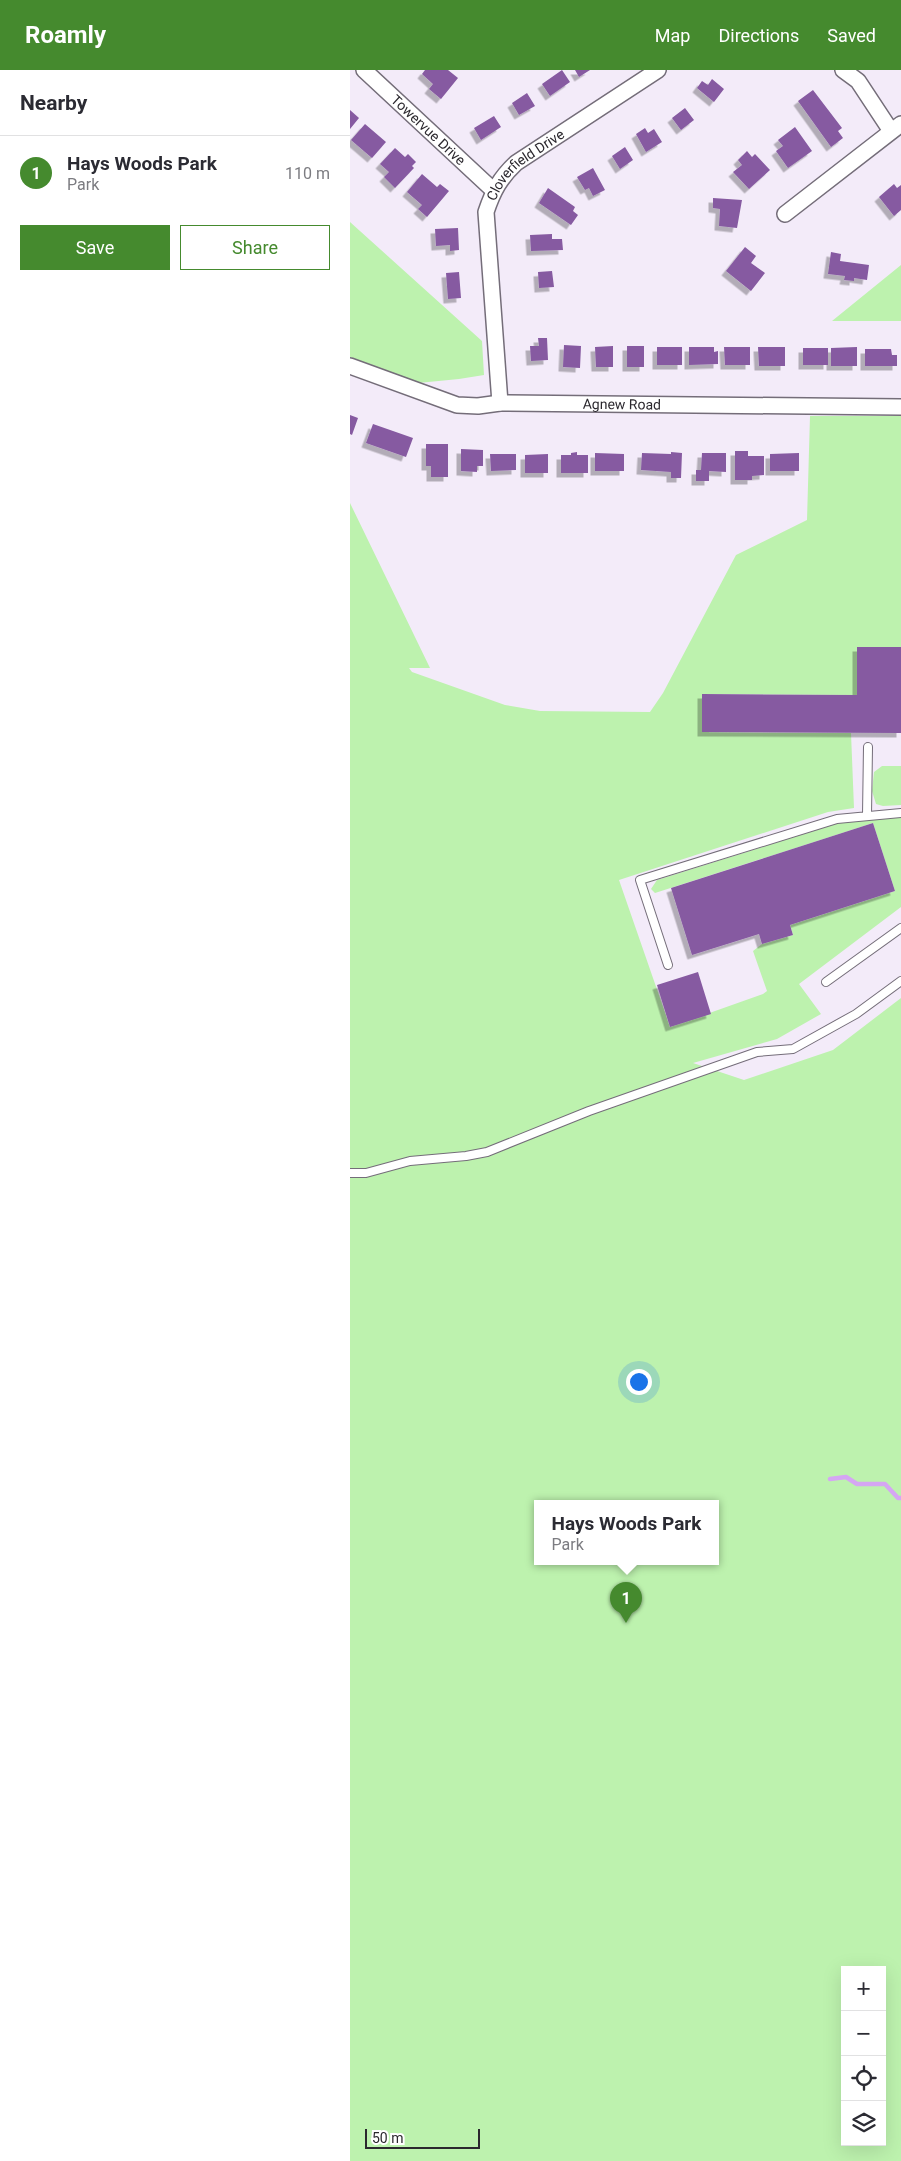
<!DOCTYPE html>
<html lang="en">
<head>
<meta charset="utf-8">
<style>
  body { margin:0; font-family:Roboto,sans-serif; background:#f7f7f7; color:#2b2b33 }
  .controls { position:absolute; right:15px; bottom:15px; display:grid; overflow:hidden; border-radius:0px; box-shadow:0 5px 20px #0002 }
  .controls button { width:45px; height:45px; display:grid; place-items:center; padding:0; border:0; border-bottom:1px solid #e1e1e2; background:#fff; color:#2b2b33; font:25px sans-serif }
  .scale { position:absolute; left:15px; bottom:12px; width:115px; box-sizing:border-box; padding-left:5px; border:2px solid #2b282e; border-top:0; font-size:14px; line-height:18px; white-space:nowrap; color:#2b282e; -webkit-text-stroke:4px #fff; paint-order:stroke }
  .you { position:absolute; left:288px; top:1311px; width:18px; height:18px; margin:-12px; border:4px solid #fff; border-radius:50%; background:#1a73e8; box-shadow:0 0 0 8px #1a73e833 }
  .badge { display:grid; place-items:center; width:32px; height:32px; border-radius:50%; background:#458a2e; color:#fff; font-size:16px; font-weight:700 }
  .pin { position:absolute; translate:-50% -41px; filter:drop-shadow(0 1px 2px #0008) }
  .pin::after { content:''; position:absolute; top:26px; width:18px; height:15px; background:inherit; clip-path:polygon(0 0,100% 0,50% 100%) }
  .popup { position:absolute; left:184px; top:1430px; width:185px; height:65px; box-sizing:border-box; display:grid; place-content:center; border-radius:0px; background:#fff; filter:drop-shadow(0 1px 4px #0005); font-size:16px; white-space:nowrap; color:#7c7c81 }
  .popup b { font-size:19px; color:#2b2b33 }
  .popup::after { content:''; position:absolute; left:50%; top:100%; margin-left:-10px; border:10px solid transparent; border-top-color:#fff }
  .list { margin:0; padding:0; list-style:none }
  h2 { display:flex; justify-content:space-between; align-items:center; height:65px; margin:0; padding:0 20px; font-size:21px }
  h2 small { font-size:16px; font-weight:400; color:#7c7c81 }
  .list li { display:grid; grid-template-columns:32px 1fr auto; gap:15px; align-items:center; box-sizing:border-box; height:75px; padding:0 20px; border-top:1px solid #e1e1e2 }
  .list b { display:block; font-size:19px; white-space:nowrap }
  .list p { margin:0; font-size:16px; white-space:nowrap; color:#7c7c81 }
  .list em { font-size:16px; font-style:normal; color:#7c7c81 }
  .actions { display:flex; gap:10px; padding:15px 20px }
  .actions a { flex:1; padding:11px 0; border:1px solid #458a2e; border-radius:0px; text-align:center; font-size:18px; color:#458a2e }
  .actions .main { background:#458a2e; color:#fff }
  .icon { flex:none; width:28px; height:28px; fill:none; stroke:currentColor; stroke-width:2; stroke-linecap:round; stroke-linejoin:round }
  .map { position:relative; flex:none; width:551px; height:2091px; overflow:hidden }
  header { display:flex; align-items:center; gap:30px; box-sizing:border-box; height:70px; padding:0 25px; background:#458a2e; color:#fff }
  header strong { font-size:24px }
  nav { display:flex; gap:28px; margin-inline-start:auto; font-size:18px }
  main { display:flex }
  aside { flex:1; background:#fff }
  .map>svg:first-child { display:block }
  .green { fill:#bdf2ae; fill-rule:evenodd }
  .lines { fill:none; stroke-linecap:round; stroke-linejoin:round }
  .stream { stroke:#d5a6f3; stroke-width:4.5 }
  .building { fill:#865aa1; filter:url(#shadow) }
  .lane-casing { stroke:#746d79; stroke-width:10 }
  .street-casing { stroke:#746d79; stroke-width:18 }
  .lane { stroke:#fff; stroke-width:8 }
  .street { stroke:#fff; stroke-width:15 }
  .labels { text-anchor:middle; dominant-baseline:central; stroke-width:5; stroke-linejoin:round; paint-order:stroke }
  .street-label { font-size:14px; fill:#2b282e; stroke:#fff }
</style>
</head>
<body>
<header>
<strong>Roamly</strong>
<nav><a>Map</a><a>Directions</a><a>Saved</a></nav>
</header>
<main>
<aside>
<h2>Nearby<small></small></h2>
<ul class="list">
<li><span class="badge">1</span><div><b>Hays Woods Park</b><p>Park</p></div><em>110 m</em></li>
</ul>
<div class="actions"><a class="main">Save</a><a>Share</a></div>
</aside>
<div class="map">
<svg width="551" height="2091" viewBox="0 0 551 2091">
  <defs>
    <filter id="shadow"><feDropShadow dx="-4.5" dy="4.5" stdDeviation="0" flood-color="#0004"/></filter>
  </defs>
  <rect width="100%" height="100%" fill="#f3ebf9"/>
  <path class="green" d="M0,152L132,271L134,305L109,309L68,313L0,287Z
    M551,195V251H482Z
    M460,346H551V577H507V625L352,624V662L501,663L504,738L478,742L269,810L320,957L413,924L417,921L403,881L412,874L443,865L440,855L545,821L523,753L305,823L301,819L307,810L489,753L520,748H551V837L449,914L471,944L427,969L343,993L394,1010L483,980L551,928V2091H0V433L80,598H59L62,602L155,635L190,641L300,642L313,623L386,485L457,450ZM187,1434H365V1492H187ZM495,1900H532V2072H495Z
    M551,663V735L533,736L526,734L522,721L524,702L532,696H551Z"/>
  <g class="lines">
    <path class="stream" d="M480,1409L496,1407L507,1414H535L548,1428H551"/>
  </g>
  <path class="building" d="M75,0H98L108,8L91,29L79,19L83,14L72,4Z
    M212,0L220,12L200,26L192,14Z
    M225,0H240L229,7Z
    M362,9L374,19L364,32L347,18L352,11L358,15Z
    M463,20L492,58L488,61L493,68L481,77L448,31Z
    M177,23L185,36L169,45L162,33Z
    M335,38L344,50L331,60L322,48Z
    M0,40L9,48L0,59Z
    M144,46L151,57L131,70L124,58Z
    M15,54L36,72L22,88L1,70Z
    M445,57L462,81L438,98L426,81L433,76L428,70Z
    M295,58L298,63L304,59L312,72L296,82L286,64Z
    M275,77L283,90L270,99L262,86Z
    M45,78L55,87L58,84L66,92L62,96L64,98L45,118L34,107L39,102L30,94Z
    M397,81L402,87L405,84L420,100L399,119L383,102L392,95L388,90Z
    M243,98L255,120L243,126L239,118L235,120L227,107Z
    M72,104L87,117L90,114L99,121L77,147L68,139L72,135L57,122Z
    M544,114L547,118L551,115V140L544,146L529,127Z
    M198,118L225,137L223,141L228,145L221,155L189,133Z
    M363,128L392,130L387,158L369,156L370,139L363,138Z
    M108,158L109,180L100,181V175L86,176L85,159Z
    M202,164V169H212L213,180L181,181L180,165Z
    M395,177L406,186L401,193L415,203L401,221L376,201Z
    M481,182L491,184L490,191L519,195L517,210L504,208V211L494,210L495,206L478,204Z
    M202,201L204,217L189,218L188,202Z
    M109,202L111,228L98,229L96,203Z
    M188,268H197L198,290L181,291L180,276H189Z
    M214,275L231,276L230,298L213,297Z
    M263,276V297H246L245,277Z
    M277,276H294V297H277Z
    M307,277H332V295H307Z
    M339,277H364V282L368,281V294L339,295Z
    M374,277H400V295H375Z
    M408,277H435V296H409Z
    M507,277V296H481V278Z
    M453,278H478V295H453Z
    M515,279H541L542,285H547V296H515Z
    M0,345L8,348L2,365L0,364Z
    M23,354L63,368L56,387L16,373Z
    M76,374H98V407H81V396H76Z
    M111,379L133,380V396H127V402L111,401Z
    M385,381H398V386H414V405L402,406V410H385Z
    M227,382V385H238V403H211V385H221V383Z
    M321,382L332,383L331,408H321V402L291,400L292,383L321,384Z
    M245,383L274,384V401H245Z
    M352,383H376V402L359,401V411H346V400H351Z
    M449,383V401H420V384Z
    M140,384H166V400L141,401Z
    M198,384V403H175V385Z
    M507,577H551V663L352,662V624L507,625Z
    M523,753L545,821L440,855L443,865L412,874L409,864L342,885L321,818Z
    M348,902L361,944L320,957L307,915Z"/>
  <g class="lines">
    <g class="lane-casing">
      <path id="lane" d="M517,745L518,677
        M318,895L290,810L487,749L551,743
        M476,912L551,858
        M0,1103H16L60,1091L116,1086L137,1082L239,1041L407,982L443,979L506,944L551,911"/>
    </g>
    <g class="street-casing">
      <g id="street">
        <path id="s1" d="M14,0L143,120"/>
        <path d="M493,0L508,11L541,61"/>
        <path d="M435,144L551,54"/>
        <path id="s2" d="M0,296L107,335L128,336L150,333L551,337"/>
        <path id="s3" d="M150,333L136,142C143,121 150,108 166,93L308,0"/>
      </g>
    </g>
    <use href="#lane" class="lane"/>
    <use href="#street" class="street"/>
  </g>
  <g class="labels">
    <g class="street-label">
      <text stroke="none"><textPath href="#s1" startOffset="88">Towervue Drive</textPath></text>
      <text stroke="none"><textPath href="#s3" startOffset="255">Cloverfield Drive</textPath></text>
      <text stroke="none"><textPath href="#s2" startOffset="279">Agnew Road</textPath></text>
    </g>
  </g>
</svg>
<div class="controls">
<button>+</button>
<button>−</button>
<button><svg class="icon" aria-label="locate" viewBox="0 0 24 24"><circle cx="12" cy="12" r="6"/><path d="M12 2v4M12 18v4M2 12h4M18 12h4"/></svg></button>
<button><svg class="icon" aria-label="layers" viewBox="0 0 24 24"><path d="M12 4l9 5-9 5-9-5zM3 14l9 5 9-5"/></svg></button>
</div>
<div class="scale">50 m</div>
<div class="you"></div>
<div class="pin badge" style="left:276px;top:1553px">1</div>
<div class="popup"><b>Hays Woods Park</b>Park</div>
</div>
</main>
</body>
</html>
